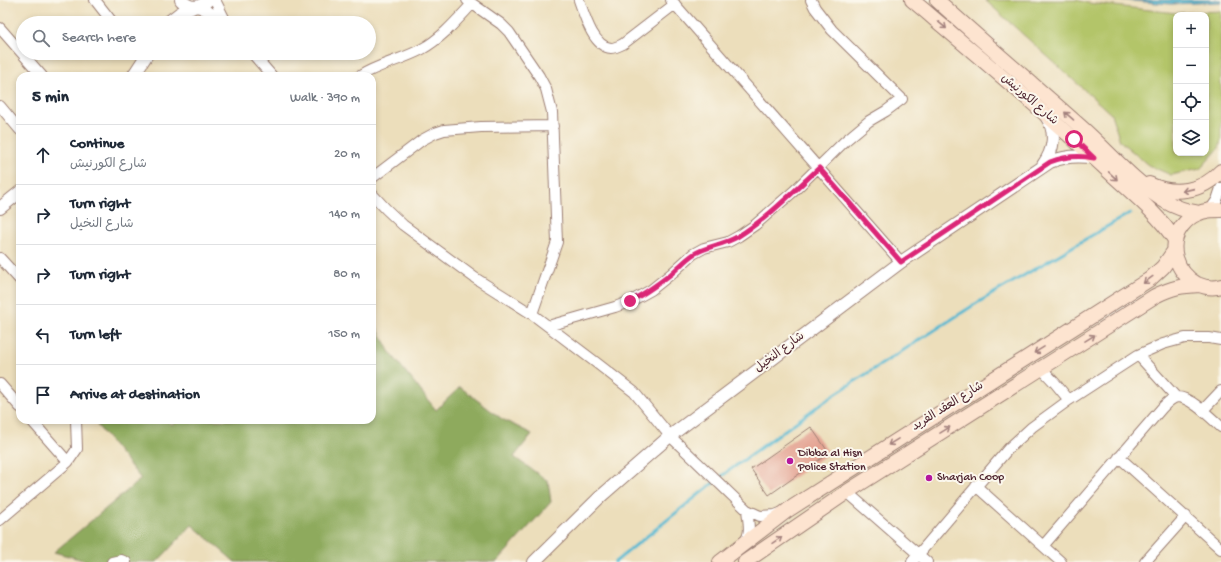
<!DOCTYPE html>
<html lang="en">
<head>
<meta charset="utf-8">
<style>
  body { margin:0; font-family:"Gochi Hand","Playpen Sans Arabic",sans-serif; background:#f6f6f7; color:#1f2937 }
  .controls { position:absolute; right:12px; top:12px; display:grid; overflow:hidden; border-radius:8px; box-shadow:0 2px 6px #0003 }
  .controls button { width:36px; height:36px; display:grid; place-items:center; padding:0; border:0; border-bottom:1px solid #e0e1e3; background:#fff; color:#1f2937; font:20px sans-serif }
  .stop { position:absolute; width:12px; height:12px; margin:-9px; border:3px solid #db2777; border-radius:50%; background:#fff }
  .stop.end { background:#db2777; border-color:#fff; box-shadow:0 1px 4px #0008 }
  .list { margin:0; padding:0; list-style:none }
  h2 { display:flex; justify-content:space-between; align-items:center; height:52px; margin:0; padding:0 16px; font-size:17px }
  h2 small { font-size:13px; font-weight:400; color:#747a83 }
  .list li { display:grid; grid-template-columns:26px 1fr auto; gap:12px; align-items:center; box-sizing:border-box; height:60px; padding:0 16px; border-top:1px solid #e0e1e3 }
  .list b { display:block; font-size:15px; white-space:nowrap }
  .list p { margin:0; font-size:13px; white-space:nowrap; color:#747a83 }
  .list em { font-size:13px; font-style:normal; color:#747a83 }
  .icon { flex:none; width:22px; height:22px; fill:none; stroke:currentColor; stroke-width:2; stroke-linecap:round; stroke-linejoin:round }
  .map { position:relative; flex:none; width:1221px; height:562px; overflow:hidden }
  .search { position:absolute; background:#fff; box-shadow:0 2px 6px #0003; left:16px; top:16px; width:360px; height:44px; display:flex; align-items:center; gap:10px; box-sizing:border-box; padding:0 14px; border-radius:22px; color:#747a83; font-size:15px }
  .panel { position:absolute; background:#fff; box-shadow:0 2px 6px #0003; left:16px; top:72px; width:360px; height:352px; border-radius:12px }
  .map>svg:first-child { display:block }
  .green { fill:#b3c569; stroke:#7e724a; fill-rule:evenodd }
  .forest { fill:#8eaa5d; stroke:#6c6444 }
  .water { fill:#53b8d1; stroke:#4e6c7e }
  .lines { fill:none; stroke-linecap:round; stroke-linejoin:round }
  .stream { stroke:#53b8d1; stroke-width:3 }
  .building { fill:#e4a392 }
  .minor-casing { stroke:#9b7e73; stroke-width:12 }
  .tertiary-casing { stroke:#9b7e73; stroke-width:14 }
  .secondary-casing { stroke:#9b7e73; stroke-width:16 }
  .minor { stroke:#fff; stroke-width:10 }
  .tertiary { stroke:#fff; stroke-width:12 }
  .secondary { stroke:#fde4d0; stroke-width:14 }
  .oneway { stroke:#a4827e }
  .route { stroke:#db2777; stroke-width:5 }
  .poi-dot { fill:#b5179e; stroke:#fbf7ec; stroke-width:1.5 }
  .labels { text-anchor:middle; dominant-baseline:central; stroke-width:4; stroke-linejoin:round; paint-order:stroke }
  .street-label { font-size:12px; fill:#4a1f2b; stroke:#fbf7ec }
  .poi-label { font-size:12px; fill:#4a1f2b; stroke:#fbf7ec; text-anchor:start }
</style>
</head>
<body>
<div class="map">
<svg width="1221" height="562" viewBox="0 0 1221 562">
  <rect width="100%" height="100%" fill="#fbf7ec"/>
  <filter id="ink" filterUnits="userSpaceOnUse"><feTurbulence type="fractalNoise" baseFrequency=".025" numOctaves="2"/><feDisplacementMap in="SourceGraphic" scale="8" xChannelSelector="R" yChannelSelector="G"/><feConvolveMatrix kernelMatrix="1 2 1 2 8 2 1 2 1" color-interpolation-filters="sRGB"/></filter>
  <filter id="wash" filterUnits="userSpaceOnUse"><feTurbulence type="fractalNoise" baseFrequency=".012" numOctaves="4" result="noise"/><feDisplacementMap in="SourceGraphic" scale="16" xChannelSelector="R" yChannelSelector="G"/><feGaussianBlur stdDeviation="0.9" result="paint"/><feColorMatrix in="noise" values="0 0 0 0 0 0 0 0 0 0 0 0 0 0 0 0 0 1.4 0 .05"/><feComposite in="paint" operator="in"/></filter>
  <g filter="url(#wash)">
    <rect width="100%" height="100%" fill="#ecdebb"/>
    <path class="green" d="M985,0H1077L1088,3L1176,13L1221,11V141L1219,148L1200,169L1171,175L1148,165L1120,141L1111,114ZM1176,15H1206V153H1176Z"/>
    <path class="forest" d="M372,318L389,351L436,410L460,387L502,419L532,434L514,457L548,481L551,502L497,562H235L192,525L157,562H90L54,552L141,479L97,425L98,420H168L172,425L176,420H372Z"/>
    <path class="water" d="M1120,0H1221V2L1171,4Z"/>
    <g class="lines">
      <path class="stream" d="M615,562L723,475L832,396L977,303L1130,213"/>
    </g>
    <g id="blocks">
      <path class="building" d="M811,427L829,453L769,495L751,469Z"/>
    </g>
  </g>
  <g filter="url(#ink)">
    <use href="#blocks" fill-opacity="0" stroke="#9b7e73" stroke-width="1"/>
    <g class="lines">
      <g class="minor-casing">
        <path id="minor" d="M95,0L113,23
          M215,0L225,20
          M467,0L501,24L509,32L539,76L546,89L552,112L557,242L532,314
          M579,0C584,14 593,47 611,48C615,48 619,46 623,44L675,4
          M671,0L901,262
          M198,7L218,16L227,22
          M0,28L42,76
          M252,53L272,76
          M360,76C379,64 402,60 422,49C442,38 457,20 472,4
          M0,106L20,130
          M372,178L422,140L435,133L444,130L481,127L553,126
          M372,194L386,209L403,225L475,278L532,314L594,361L634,392L670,436L747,510L760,516L775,515L783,512
          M1210,210L1217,200L1221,188
          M0,258L20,280
          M548,326L615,307L631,301L651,290L671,274L693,254L704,248L728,242L739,236L755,225L794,191L845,141L869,121L886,111L902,99L832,30L815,8L811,0
          M1138,355L1176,397
          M1041,368L1055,383L1069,400
          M0,384L20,407
          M1203,410L1221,391
          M31,420L68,462
          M1119,457L1221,549
          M976,486L1061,562
          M847,492L927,562
          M0,520L68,462L77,449L76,420
          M744,542C752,534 748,520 747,510
          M1043,546L1162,408C1166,404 1171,398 1177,397C1191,397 1211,418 1221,427
          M112,562L121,560L126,562
          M912,562L1009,448L1032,427L1069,400L1138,355L1163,344L1185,338H1209L1221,340
          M1145,562L1186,516"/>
      </g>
      <g class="tertiary-casing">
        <path id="tertiary" d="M181,0C189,9 200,9 208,0
          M167,23L180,13L194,7
          M133,76L148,53
          M1043,165C1054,150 1057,132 1046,116
          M0,208L20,192
          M534,562L600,497L670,436L901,262L1050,162C1065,156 1078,155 1094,158"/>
      </g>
      <g class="secondary-casing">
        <path id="secondary" d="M912,0C977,55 1043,110 1105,168C1129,191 1157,212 1175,240
          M937,0C984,43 1033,84 1081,127C1107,150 1133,181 1163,200C1174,207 1186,211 1199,213
          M1149,184C1174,196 1202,192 1221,171
          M1221,210C1212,210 1205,210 1197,214C1191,216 1186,221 1182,226C1167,245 1176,272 1197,284C1204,287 1213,289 1221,286
          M720,562L788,510L1150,279L1163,267L1174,251
          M745,562L847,492L1155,296C1173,287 1181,286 1200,285"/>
      </g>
      <use href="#minor" class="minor"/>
      <use href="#tertiary" class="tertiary"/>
      <use href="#secondary" class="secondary"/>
    </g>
    <defs><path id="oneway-shaft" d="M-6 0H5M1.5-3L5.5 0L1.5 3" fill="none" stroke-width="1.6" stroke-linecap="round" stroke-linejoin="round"/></defs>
    <g class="oneway">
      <use href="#oneway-shaft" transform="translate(942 25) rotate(40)"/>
      <use href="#oneway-shaft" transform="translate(1069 116) rotate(-139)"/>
      <use href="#oneway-shaft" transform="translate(1113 176) rotate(43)"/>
      <use href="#oneway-shaft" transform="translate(1188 190) rotate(167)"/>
      <use href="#oneway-shaft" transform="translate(1148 280) rotate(144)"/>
      <use href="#oneway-shaft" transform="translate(1090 338) rotate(-32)"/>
      <use href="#oneway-shaft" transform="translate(1039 350) rotate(148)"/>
      <use href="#oneway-shaft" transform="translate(945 430) rotate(-32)"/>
      <use href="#oneway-shaft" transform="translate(893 442) rotate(148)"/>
      <use href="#oneway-shaft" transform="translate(777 540) rotate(-34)"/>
    </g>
  </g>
  <g class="lines" filter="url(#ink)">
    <path class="route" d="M630,301C645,294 658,284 671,274C679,267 686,259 694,254C707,246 723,245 737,237C767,219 793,192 819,168L901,262L1050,162C1065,156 1078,155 1094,158L1074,139"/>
  </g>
  <g class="poi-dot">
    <circle cx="790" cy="461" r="4"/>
    <circle cx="929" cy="478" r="4"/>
  </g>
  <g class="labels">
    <g class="street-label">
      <text transform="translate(1029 100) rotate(41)">شارع الكورنيش</text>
      <text transform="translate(780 353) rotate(-37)">شارع النخيل</text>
      <text transform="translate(948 407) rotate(-32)">شارع العقد الفريد</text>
    </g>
    <g class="poi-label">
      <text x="798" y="454">Dibba al Hisn<tspan x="798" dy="14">Police Station</tspan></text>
      <text x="937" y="478">Sharjah Coop</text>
    </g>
  </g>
</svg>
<div class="controls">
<button>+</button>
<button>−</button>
<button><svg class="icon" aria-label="locate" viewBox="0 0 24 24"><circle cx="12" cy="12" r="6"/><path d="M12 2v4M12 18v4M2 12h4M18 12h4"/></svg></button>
<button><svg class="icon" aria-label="layers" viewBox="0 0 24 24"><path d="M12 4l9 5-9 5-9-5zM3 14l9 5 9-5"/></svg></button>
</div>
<div class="stop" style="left:1074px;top:139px"></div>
<div class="stop end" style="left:630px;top:301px"></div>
<div class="search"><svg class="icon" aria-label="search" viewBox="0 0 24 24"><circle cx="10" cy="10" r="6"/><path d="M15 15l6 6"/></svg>Search here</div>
<section class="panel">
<h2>5 min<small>Walk · 390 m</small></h2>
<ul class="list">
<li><svg class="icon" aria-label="ahead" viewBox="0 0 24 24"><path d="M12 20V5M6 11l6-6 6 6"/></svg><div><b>Continue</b><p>شارع الكورنيش</p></div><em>20 m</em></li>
<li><svg class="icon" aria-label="right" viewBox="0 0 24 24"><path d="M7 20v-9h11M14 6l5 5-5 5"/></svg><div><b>Turn right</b><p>شارع النخيل</p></div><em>140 m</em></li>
<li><svg class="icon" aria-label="right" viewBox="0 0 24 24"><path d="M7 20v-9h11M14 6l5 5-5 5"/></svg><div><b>Turn right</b></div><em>80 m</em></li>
<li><svg class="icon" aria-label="left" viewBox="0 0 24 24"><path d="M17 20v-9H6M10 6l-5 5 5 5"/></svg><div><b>Turn left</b></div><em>150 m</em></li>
<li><svg class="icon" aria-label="arrive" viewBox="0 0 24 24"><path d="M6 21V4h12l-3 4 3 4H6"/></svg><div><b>Arrive at destination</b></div></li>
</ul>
</section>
</div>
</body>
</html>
